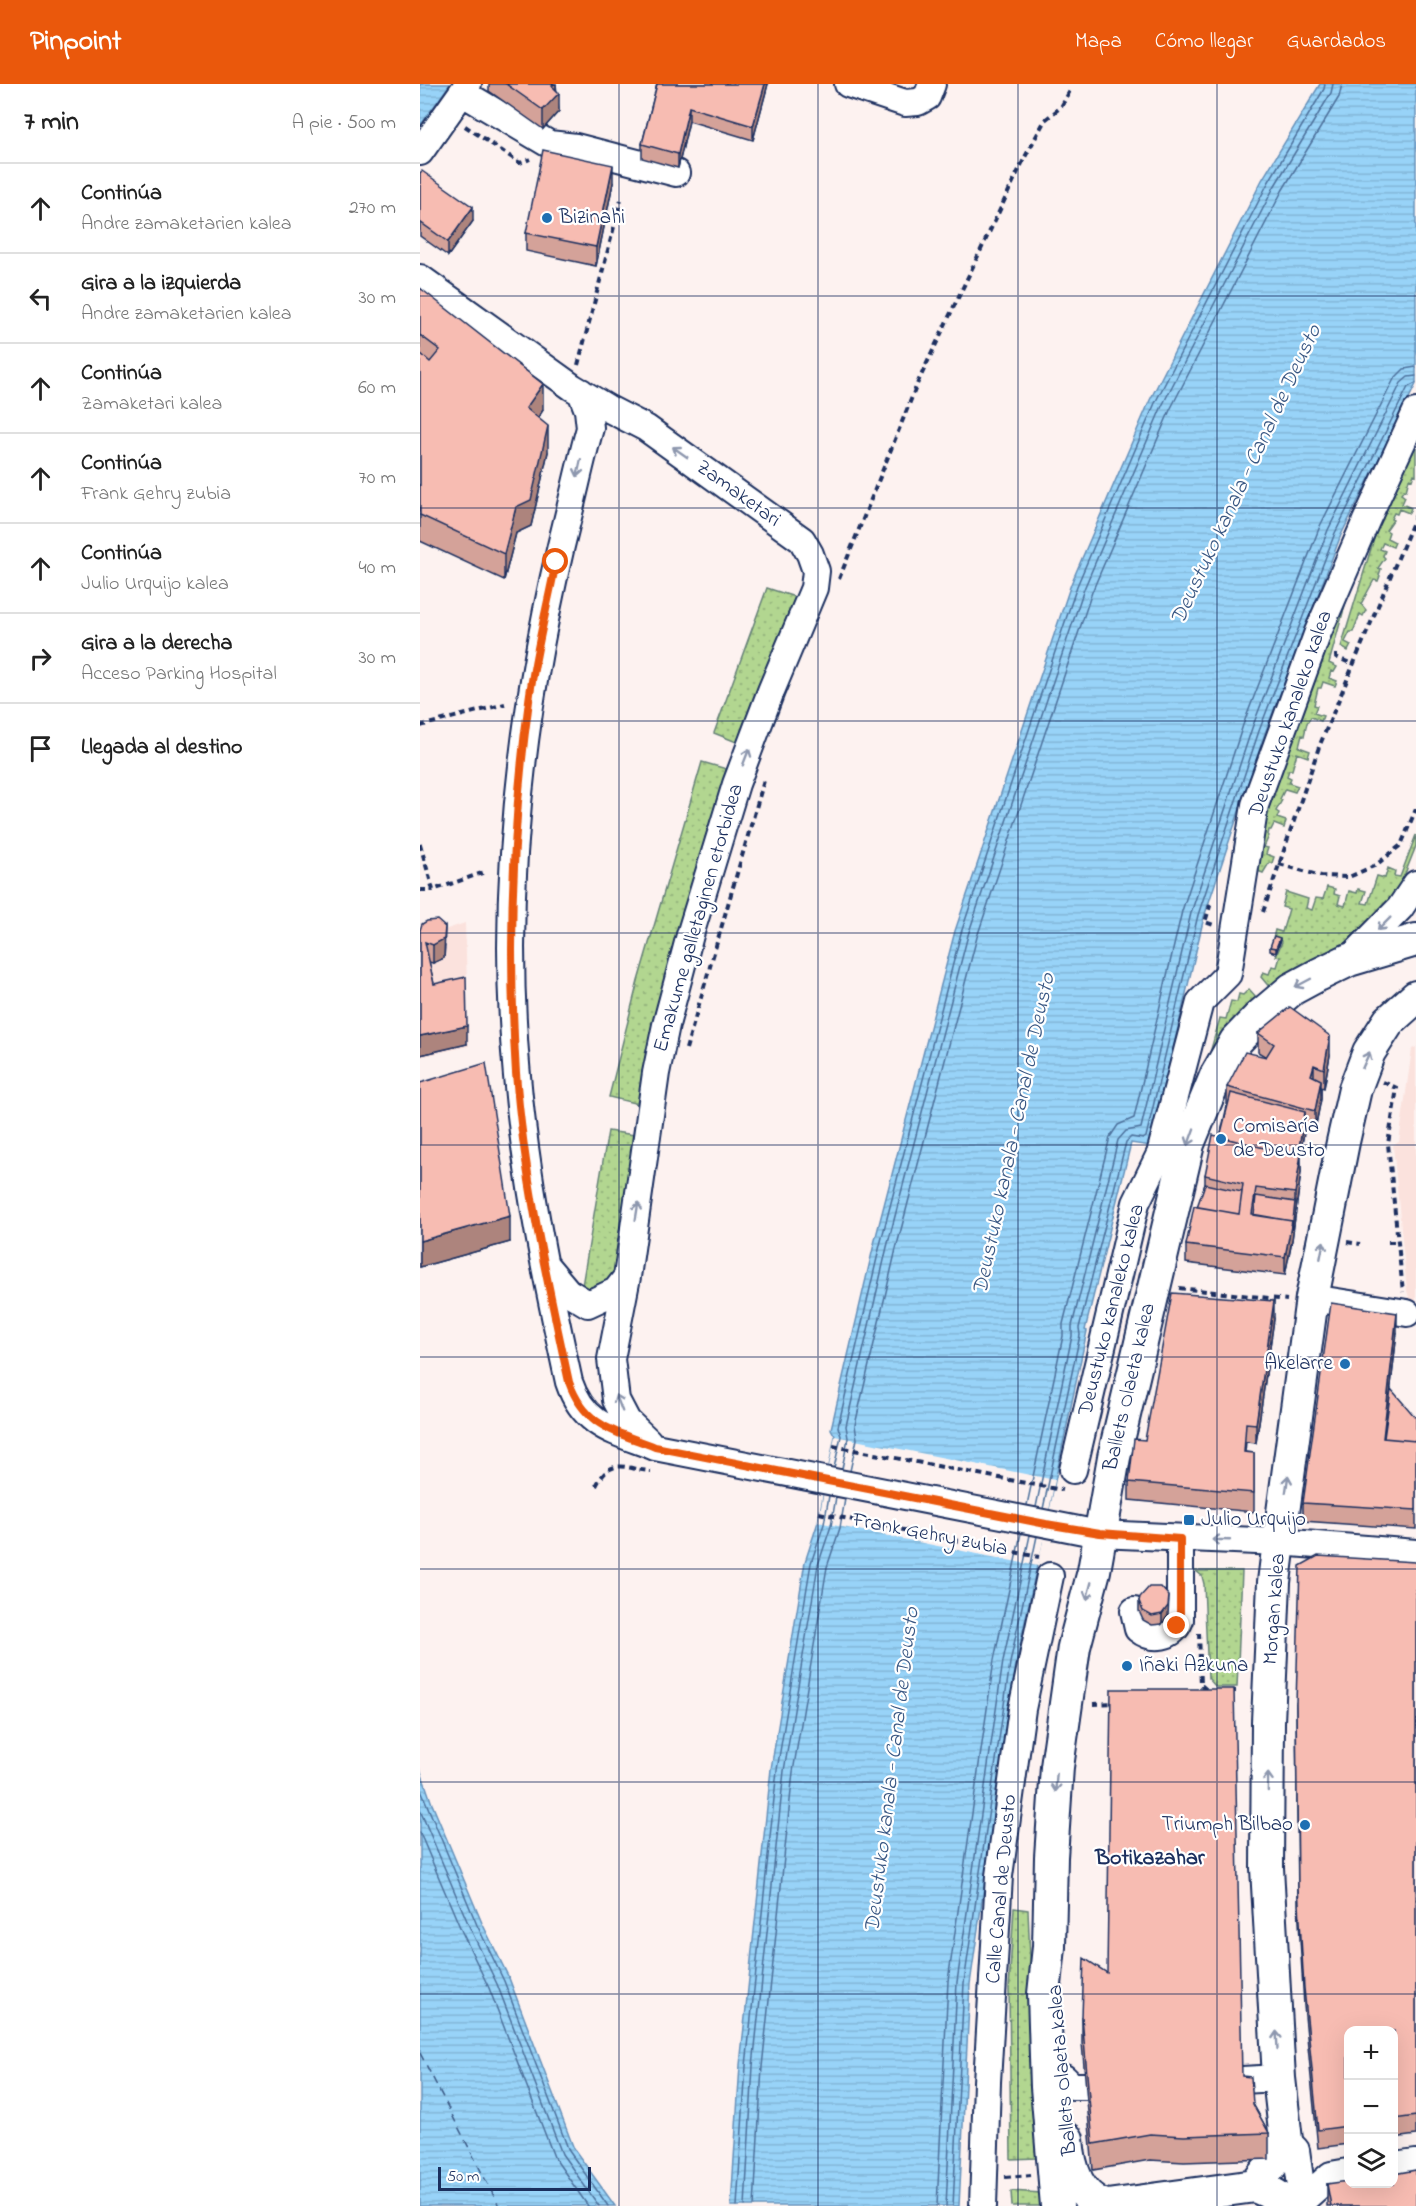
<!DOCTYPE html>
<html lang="es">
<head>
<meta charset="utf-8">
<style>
  body { margin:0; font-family:"Indie Flower",sans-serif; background:#f6f6f6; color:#222 }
  .controls { position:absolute; right:18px; bottom:18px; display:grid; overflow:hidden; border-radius:12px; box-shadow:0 6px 24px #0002 }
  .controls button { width:54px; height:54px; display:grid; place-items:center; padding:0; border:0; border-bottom:2px solid #e0e0e0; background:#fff; color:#222; font:30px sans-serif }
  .scale { position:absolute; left:18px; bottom:15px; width:153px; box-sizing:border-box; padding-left:6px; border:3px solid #1b2f5e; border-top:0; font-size:16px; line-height:21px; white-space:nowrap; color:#1b2f5e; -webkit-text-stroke:4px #fff; paint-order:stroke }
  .stop { position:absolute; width:18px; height:18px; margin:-14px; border:4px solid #ea580c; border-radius:50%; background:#fff }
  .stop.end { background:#ea580c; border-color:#fff; box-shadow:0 2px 6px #0008 }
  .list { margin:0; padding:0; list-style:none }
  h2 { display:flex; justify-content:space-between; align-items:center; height:78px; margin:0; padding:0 24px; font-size:26px }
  h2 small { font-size:20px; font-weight:400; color:#767676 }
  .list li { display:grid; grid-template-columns:39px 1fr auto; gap:18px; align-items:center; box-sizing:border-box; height:90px; padding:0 24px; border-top:2px solid #e0e0e0 }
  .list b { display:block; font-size:22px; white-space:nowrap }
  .list p { margin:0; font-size:20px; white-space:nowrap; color:#767676 }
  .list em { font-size:20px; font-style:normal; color:#767676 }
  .icon { flex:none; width:33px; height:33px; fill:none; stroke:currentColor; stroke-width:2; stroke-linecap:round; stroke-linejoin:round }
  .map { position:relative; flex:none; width:996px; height:2122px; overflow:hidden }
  header { display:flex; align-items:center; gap:36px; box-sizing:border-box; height:84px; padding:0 30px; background:#ea580c; color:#fff }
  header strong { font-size:28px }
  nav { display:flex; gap:33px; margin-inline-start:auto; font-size:21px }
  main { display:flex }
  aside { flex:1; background:#fff }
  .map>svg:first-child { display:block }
  .built { fill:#fbe2dd }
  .grass { fill:url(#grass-dots); stroke:#668277; stroke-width:1.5 }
  .water { fill:url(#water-rules); stroke:#6691ba; stroke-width:1.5 }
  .pier { fill:#fdf2f0 }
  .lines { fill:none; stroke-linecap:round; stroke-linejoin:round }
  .shore { stroke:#4d719c; stroke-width:1.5 }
  .ferry { stroke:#3a5884; stroke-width:1.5; stroke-dasharray:8 6; stroke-linecap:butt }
  .minor-casing { stroke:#1b2f5e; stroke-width:30 }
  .major-casing { stroke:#1b2f5e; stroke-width:36 }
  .path { stroke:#1b2f5e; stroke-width:4; stroke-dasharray:6 4.5; stroke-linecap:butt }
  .minor { stroke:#fff; stroke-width:26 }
  .major { stroke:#fff; stroke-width:32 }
  .wall { fill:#d4a299; stroke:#1b2f5e; stroke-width:1.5 }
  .shaded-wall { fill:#ad847d; stroke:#1b2f5e; stroke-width:1.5 }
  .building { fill:#f7bcb2; stroke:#1b2f5e; stroke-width:1.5 }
  .oneway { stroke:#8d97ae }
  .route { stroke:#ea580c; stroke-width:8 }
  .grid { fill:none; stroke:#1b2f5e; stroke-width:1.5; stroke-opacity:0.55 }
  .poi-dot { fill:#1f6fb2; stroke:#fff; stroke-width:2 }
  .labels { text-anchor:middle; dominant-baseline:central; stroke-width:4.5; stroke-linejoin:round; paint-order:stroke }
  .poi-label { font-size:21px; fill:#1b2f5e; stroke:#fff; text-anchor:start }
  .street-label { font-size:21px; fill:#1b2f5e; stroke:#fff }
  .water-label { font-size:22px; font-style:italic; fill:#3a5884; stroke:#fff }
  .neighbourhood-label { font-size:22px; font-weight:bold; fill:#1b2f5e; stroke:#fff }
</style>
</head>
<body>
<header>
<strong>Pinpoint</strong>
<nav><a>Mapa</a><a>Cómo llegar</a><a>Guardados</a></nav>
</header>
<main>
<aside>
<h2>7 min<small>A pie · 500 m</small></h2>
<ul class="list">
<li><svg class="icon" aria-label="ahead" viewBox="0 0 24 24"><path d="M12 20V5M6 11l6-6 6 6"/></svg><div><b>Continúa</b><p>Andre zamaketarien kalea</p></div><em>270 m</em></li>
<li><svg class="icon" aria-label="left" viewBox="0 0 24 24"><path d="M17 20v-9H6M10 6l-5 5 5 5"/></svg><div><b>Gira a la izquierda</b><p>Andre zamaketarien kalea</p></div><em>30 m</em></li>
<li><svg class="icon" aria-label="ahead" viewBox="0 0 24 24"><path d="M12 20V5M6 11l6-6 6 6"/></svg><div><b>Continúa</b><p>Zamaketari kalea</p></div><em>60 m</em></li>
<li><svg class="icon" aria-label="ahead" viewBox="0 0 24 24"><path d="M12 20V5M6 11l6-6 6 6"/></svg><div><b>Continúa</b><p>Frank Gehry zubia</p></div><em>70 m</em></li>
<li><svg class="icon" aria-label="ahead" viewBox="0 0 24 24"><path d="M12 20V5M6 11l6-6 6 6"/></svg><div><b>Continúa</b><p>Julio Urquijo kalea</p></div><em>40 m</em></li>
<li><svg class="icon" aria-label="right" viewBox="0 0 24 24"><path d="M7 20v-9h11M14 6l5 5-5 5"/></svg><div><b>Gira a la derecha</b><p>Acceso Parking Hospital</p></div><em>30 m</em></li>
<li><svg class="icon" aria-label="arrive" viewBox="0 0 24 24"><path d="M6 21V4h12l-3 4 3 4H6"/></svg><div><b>Llegada al destino</b></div></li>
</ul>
</aside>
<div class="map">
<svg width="996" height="2122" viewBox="0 0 996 2122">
  <defs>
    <pattern id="grass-dots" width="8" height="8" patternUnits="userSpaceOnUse" patternTransform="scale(1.5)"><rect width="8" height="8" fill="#b2d690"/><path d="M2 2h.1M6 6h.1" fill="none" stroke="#98b87f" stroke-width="1.8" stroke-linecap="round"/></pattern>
    <pattern id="water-rules" width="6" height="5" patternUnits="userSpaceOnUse" patternTransform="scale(1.5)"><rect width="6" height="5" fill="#98d3f8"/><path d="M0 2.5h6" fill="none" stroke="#82b5d7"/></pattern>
  </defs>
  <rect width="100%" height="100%" fill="#fdf2f0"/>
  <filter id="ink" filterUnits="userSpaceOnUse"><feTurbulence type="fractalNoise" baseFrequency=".0167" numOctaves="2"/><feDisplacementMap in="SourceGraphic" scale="12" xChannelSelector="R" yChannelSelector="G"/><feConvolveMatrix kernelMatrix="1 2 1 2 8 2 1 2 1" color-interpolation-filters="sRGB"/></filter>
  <g filter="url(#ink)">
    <path class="built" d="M45,839L49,962L0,973V854Z
      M996,963V1235L987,1207L973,1061L979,1058L992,965Z"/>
    <path class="grass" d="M996,356V391L994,390L992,396L989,395L986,407L984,406L981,410L985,413L982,420L991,424L989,429L979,425L977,430L974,429L971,435L973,436L966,446L969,448L967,454L975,458L973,463L963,459L960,465L965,467L963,472L965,474L958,484L961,485L959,491L960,492L958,497L954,496L941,520L946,526L943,532L940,530L933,548H930L925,558L931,561L928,567L921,563L964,422Z
      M937,478L909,579L917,583L914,588L911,587L909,594L917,597L915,602L903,598L901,604H898L894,621L897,622L894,629L903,632L901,637L891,633L887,639L884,652L882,651L879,663L890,667L888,673L877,669L872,686H869L867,692L871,694L869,699L878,702L875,708L865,705L860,715L862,716L856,727L859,729L857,734L866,737L864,744L854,740L851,746H849L848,751L849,752L844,763L848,764L846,770L854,773L852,779H849L843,789L835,786L834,753Z
      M347,504L378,514L319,659L294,649Z
      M282,678L310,686L223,1021L189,1013L218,897Z
      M996,751V762L976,812L934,856L851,905L841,893L843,888L849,890L852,882L857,883L860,873L856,872L862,858L853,854L855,846L862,848L869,825L862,823L866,808L888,815L886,824L892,826L896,814L903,815L907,803L915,805L914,810L920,812L918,820L925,822L929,807L937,809L938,805L946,807L942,819L948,820L957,792L965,794L968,784L975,787L974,792L980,793Z
      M829,905L838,915L785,986L800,934L806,935L811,917L817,918L819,910L823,911Z
      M188,1047L214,1051L195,1189L188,1205L161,1208Z
      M776,1487H822L817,1603H796L788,1594L784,1500L782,1492Z
      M594,1824L608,1826L618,2067L617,2074L591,2075L589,1904Z
      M591,2107L621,2109L622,2122H592Z"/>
    <path class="water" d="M0,0H30L0,42Z
      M900,0H996V300L921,451L845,649L784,833L730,1062L711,1059L665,1246L667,1247L596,1580L550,1900L539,2122H311L320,1981L351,1685L385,1478L398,1438L415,1352L411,1345L454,1160L535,847L651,500L730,316L842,96Z
      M0,1685L12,1720L62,1839L89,1894L154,2065L195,2122H0Z"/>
    <path class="pier" d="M415,1352L635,1396L618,1482L398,1438Z"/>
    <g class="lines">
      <path class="shore" d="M414,1384L421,1352L418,1343L460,1161L541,849L657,502L735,319L848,99L904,5L905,0
        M422,1385L428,1354L426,1342L467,1163L548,851L664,505L742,322L854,103L911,9L913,0
        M430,1387L437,1355L435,1341L476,1165L557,853L672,508L750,326L862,107L919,13L922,0
        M607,1421L643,1252V1240L690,1053L698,1041L714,1034L762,827L823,641L900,442L974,295L984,285L996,283
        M616,1423L652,1252V1242L698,1056L706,1047L721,1044L771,829L832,644L908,446L981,299L988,293L996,292
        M623,1425L660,1251L659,1244L706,1058L711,1053L723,1055L726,1053L778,831L839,647L915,449L988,303L996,299
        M0,1704L57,1841L84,1897L149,2067L188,2122
        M0,1726L50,1844L77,1900L142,2070L179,2122
        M0,1749L42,1848L69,1904L134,2073L168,2122
        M317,2122L326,1982L357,1686L391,1479L404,1440L409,1412
        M325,2122L333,1982L364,1687L398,1481L411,1442L416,1413
        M334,2122L342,1983L373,1688L407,1483L420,1444L425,1415
        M517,2122L528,1897L574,1576L601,1449
        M526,2122L537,1898L583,1577L610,1451
        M533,2122L544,1899L590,1579L617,1452"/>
      <path class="ferry" d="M0,1969L79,2122"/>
      <g class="minor-casing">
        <path id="minor" d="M428,0L485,19L498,18L507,13L512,0
          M43,9L129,60L156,63L256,89
          M0,68L48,0
          M0,194L152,303L187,324L226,344L382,456L390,470L396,487L394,504L351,607L316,700L270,851L246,941L236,989L207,1193L191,1275L196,1316L207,1337L228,1357
          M161,308L168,326L170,344C162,372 156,401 149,429C103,612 79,803 97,992C106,1095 127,1197 149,1298C164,1343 195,1347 235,1363L679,1450L859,1458L996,1469
          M929,876L980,824L996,800
          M127,1183L148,1208L168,1220L196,1207L207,1193
          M892,1214L987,1229
          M653,1386L716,1119L740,1070L780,918L808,890L835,721L898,548L946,437L996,328
          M714,1527L718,1545C733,1557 753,1554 760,1536V1455
          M644,1994L652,2002H665
          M822,1996L859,1994
          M866,2056L876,2066L883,2116L882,2122
          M974,2082L996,2079
          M883,2116L911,2091L928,2088
          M563,2122L567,1998L579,1792L602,1625L630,1492"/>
      </g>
      <g class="major-casing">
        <path id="major" d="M647,2055C649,2083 657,2113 685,2122
          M835,2102L856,2075L866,2056L859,1994L847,1784L848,1638L854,1498L859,1458L892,1214L923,1058L935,1005L949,968L969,937L996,913
          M637,2122L627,2003L624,1910L629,1863L631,1773L637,1683L654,1563L674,1487L694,1373L768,1060L796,992L816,957L840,932L872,905L898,891L929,876L996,856
          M687,2122L835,2102L855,2111L869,2122"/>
      </g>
      <path class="path" d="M45,42L100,79L110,75
        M158,281L201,116
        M419,495L498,298L605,73L625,36L641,23L651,5
        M916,570V573L932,580
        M0,642L85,620
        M0,760L13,806L65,788
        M859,780L901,792L929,793L956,781L981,761L996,725
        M0,806H13
        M788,821L790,822L785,838L794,841
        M843,828L899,663L996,431
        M266,965L345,693
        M963,998L977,1004L968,1060L983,1208
        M927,1158L940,1160
        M968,1158H978
        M759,1204L867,1216
        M413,1362L642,1406
        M176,1402C192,1371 206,1386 231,1387
        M399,1429L619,1473
        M779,1549L781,1601L788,1607
        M810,1607H820
        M673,1620L695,1619
        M585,2093L611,2091"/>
      <use href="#minor" class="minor"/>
      <use href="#major" class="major"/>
    </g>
    <path class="wall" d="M69,0H136L139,27L123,45L69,7Z
      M237,0H348L333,56L269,37L258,84L222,74V60Z
      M0,89L53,137L28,172L0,152Z
      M193,99L176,182L106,167V149Z
      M0,204L123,326L118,334L128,368L111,442L96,449L84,496L0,457Z
      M0,846L25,862L24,874L13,879L9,878L14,900L47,960L0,971Z
      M860,858L856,869L850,867V863Z
      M838,949L910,971L904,1004L901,1003V1015L895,1045L885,1043L880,1070L881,1088L872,1156L865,1191L766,1179V1161L785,1100V1091L800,1053L807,1022V1003L845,972L838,968Z
      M0,999L90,1158L0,1183Z
      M854,1235L836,1359L826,1358L825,1368L834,1369V1428L709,1416V1398L725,1356Z
      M977,1248L970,1310L996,1334V1445L883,1437V1419Z
      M996,1480V2051L974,2054V1947H928V2060L898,2064L884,1922L878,1821L876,1619Z
      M719,1517L748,1532L742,1540L732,1541L723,1536L719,1527Z
      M662,1933L822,1992L833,2020L849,2049V2075L764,2078L730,2076L673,2086L662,1959Z
      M907,2100L996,2122H907Z"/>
    <path class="shaded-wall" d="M127,0H136V12L139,9V27L123,45V26Z
      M345,0H348L333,56V42Z
      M269,23V37L258,84V70Z
      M193,81V99L176,182V163Z
      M53,123V137L28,172V158Z
      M123,300V326L106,350V324Z
      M128,342V368L111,442L96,449L84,496V470L96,423Z
      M25,843L24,874L13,879V861Z
      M860,854V858L856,869V864Z
      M47,942V960L0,971V952Z
      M910,952V971L904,1004V985Z
      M894,981V1000L891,991Z
      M901,996V1015L895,1045V1027Z
      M885,1028V1043L877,1088V1074Z
      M881,1070V1088L872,1156L865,1191V1173L875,1118V1109Z
      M90,1132V1158L0,1183V1157Z
      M854,1217V1235L836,1359V1340Z
      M977,1229V1248L964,1363L963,1354Z
      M749,1512L748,1532L742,1540V1530Z"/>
    <path class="building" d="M86,0H134L132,2L139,9L123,26Z
      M237,0H345L333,42L269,23L258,70L222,60Z
      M123,66L193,81L176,163L106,149Z
      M2,87L53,123L28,158L0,138V89Z
      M0,204L123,300L106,324L128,342L111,416L96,423L84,470L0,431V269L10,278L20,266L0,251Z
      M17,836L25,843L24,855L13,861L5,858L14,900L46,893L47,942L0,952V846L2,840L7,837Z
      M854,852L860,854L856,864L850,863Z
      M870,923L910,952L904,985L894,981L891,991L901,996L895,1027L807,1003L825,968L846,973L854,960L838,949Z
      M66,979L90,1132L0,1157V999Z
      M811,1009L885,1028L878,1069L844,1064L800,1053Z
      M793,1051L844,1064L881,1070L875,1109L836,1104L832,1130L872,1137L865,1173L766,1161L774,1122L819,1130L823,1100L785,1091Z
      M785,1100L822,1108L819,1130L777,1123Z
      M836,1112L875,1118L872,1146V1137L834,1131Z
      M752,1209L854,1217L836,1340L826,1339L824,1368L834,1369V1409L709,1398L714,1355L725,1356Z
      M911,1219L977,1229L963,1354L996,1357V1426L883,1419Z
      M971,1305L996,1334V1357L964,1354Z
      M898,1472L995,1478L996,1480V2032L974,2035V1947H928V2042L898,2046L884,1904L878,1803L876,1619L880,1482Z
      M729,1503H741L749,1512L748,1522L742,1530L732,1532L723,1527L719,1517L720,1513Z
      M691,1605H814L822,1992L831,1993L833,2020L849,2049L764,2052L730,2050L673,2060L662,1933L664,1874L687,1889Z
      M996,2086V2122H911L907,2100L928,2097V2100H974V2090Z"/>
    <defs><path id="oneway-shaft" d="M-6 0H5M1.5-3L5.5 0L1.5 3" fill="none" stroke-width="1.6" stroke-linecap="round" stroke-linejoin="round" transform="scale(1.5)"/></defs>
    <g class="oneway">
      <use href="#oneway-shaft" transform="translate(260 368) rotate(-145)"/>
      <use href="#oneway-shaft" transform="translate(159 384) rotate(102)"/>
      <use href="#oneway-shaft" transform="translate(326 673) rotate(-69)"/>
      <use href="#oneway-shaft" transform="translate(964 840) rotate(135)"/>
      <use href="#oneway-shaft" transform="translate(883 899) rotate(152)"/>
      <use href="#oneway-shaft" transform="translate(946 976) rotate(-66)"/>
      <use href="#oneway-shaft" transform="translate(771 1053) rotate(110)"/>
      <use href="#oneway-shaft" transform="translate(217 1127) rotate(-81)"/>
      <use href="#oneway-shaft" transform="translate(902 1166) rotate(-79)"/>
      <use href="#oneway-shaft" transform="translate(199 1319) rotate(-111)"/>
      <use href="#oneway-shaft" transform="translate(867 1400) rotate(-82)"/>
      <use href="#oneway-shaft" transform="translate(801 1456) rotate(-178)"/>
      <use href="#oneway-shaft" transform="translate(669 1507) rotate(105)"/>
      <use href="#oneway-shaft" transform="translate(848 1698) rotate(-89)"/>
      <use href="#oneway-shaft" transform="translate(636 1699) rotate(94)"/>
      <use href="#oneway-shaft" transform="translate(857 1956) rotate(-93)"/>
    </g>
  </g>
  <g class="lines" filter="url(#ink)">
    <path class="route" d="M136,478C127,524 115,570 109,617C92,740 88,865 96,989C104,1093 127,1196 149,1298C165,1343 195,1347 235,1363L626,1440L680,1449L760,1455V1536L757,1542"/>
  </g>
  <path class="grid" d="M199,0V2122M398,0V2122M598,0V2122M797,0V2122M0,212H996M0,424H996M0,637H996M0,849H996M0,1061H996M0,1273H996M0,1485H996M0,1698H996M0,1910H996"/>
  <g class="poi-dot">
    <circle cx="127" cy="134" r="6"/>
    <circle cx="801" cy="1055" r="6"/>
    <circle cx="925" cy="1280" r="6"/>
    <rect x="763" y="1430" width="12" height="12" rx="3"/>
    <circle cx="707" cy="1582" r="6"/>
    <circle cx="885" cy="1741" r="6"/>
  </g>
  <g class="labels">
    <g class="poi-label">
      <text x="139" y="134">Bizinahi</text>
      <text x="813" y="1043">Comisaría<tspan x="813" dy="24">de Deusto</tspan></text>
      <text x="913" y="1280" text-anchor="end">Akelarre</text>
      <text x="781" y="1436">Julio Urquijo</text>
      <text x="719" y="1582">Iñaki Azkuna</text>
      <text x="873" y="1741" text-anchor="end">Triumph Bilbao</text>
    </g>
    <g class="street-label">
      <text transform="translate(318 410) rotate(36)">Zamaketari</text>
      <text transform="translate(871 630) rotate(-71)">Deustuko kanaleko kalea</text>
      <text transform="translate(279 834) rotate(-74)">Emakume galletaginen etorbidea</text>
      <text transform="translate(692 1226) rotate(-76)">Deustuko kanaleko kalea</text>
      <text transform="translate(710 1303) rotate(-77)">Ballets Olaeta kalea</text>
      <text transform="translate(510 1451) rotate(11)">Frank Gehry zubia</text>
      <text transform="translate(855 1525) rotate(-86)">Morgan kalea</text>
      <text transform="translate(582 1805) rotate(-85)">Calle Canal de Deusto</text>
      <text transform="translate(643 1986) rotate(-95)">Ballets Olaeta kalea</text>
    </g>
    <g class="water-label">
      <text transform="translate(827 391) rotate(-65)">Deustuko kanala - Canal de Deusto</text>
      <text transform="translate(595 1050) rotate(-78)">Deustuko kanala - Canal de Deusto</text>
      <text transform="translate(473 1686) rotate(-83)">Deustuko kanala - Canal de Deusto</text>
    </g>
    <g class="neighbourhood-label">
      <text x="730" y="1775">Botikazahar</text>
    </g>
  </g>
</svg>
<div class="controls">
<button>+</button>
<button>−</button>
<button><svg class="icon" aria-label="layers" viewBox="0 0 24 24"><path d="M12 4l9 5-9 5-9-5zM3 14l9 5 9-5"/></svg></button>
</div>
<div class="scale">50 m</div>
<div class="stop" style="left:136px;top:478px"></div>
<div class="stop end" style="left:757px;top:1542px"></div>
</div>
</main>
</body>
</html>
